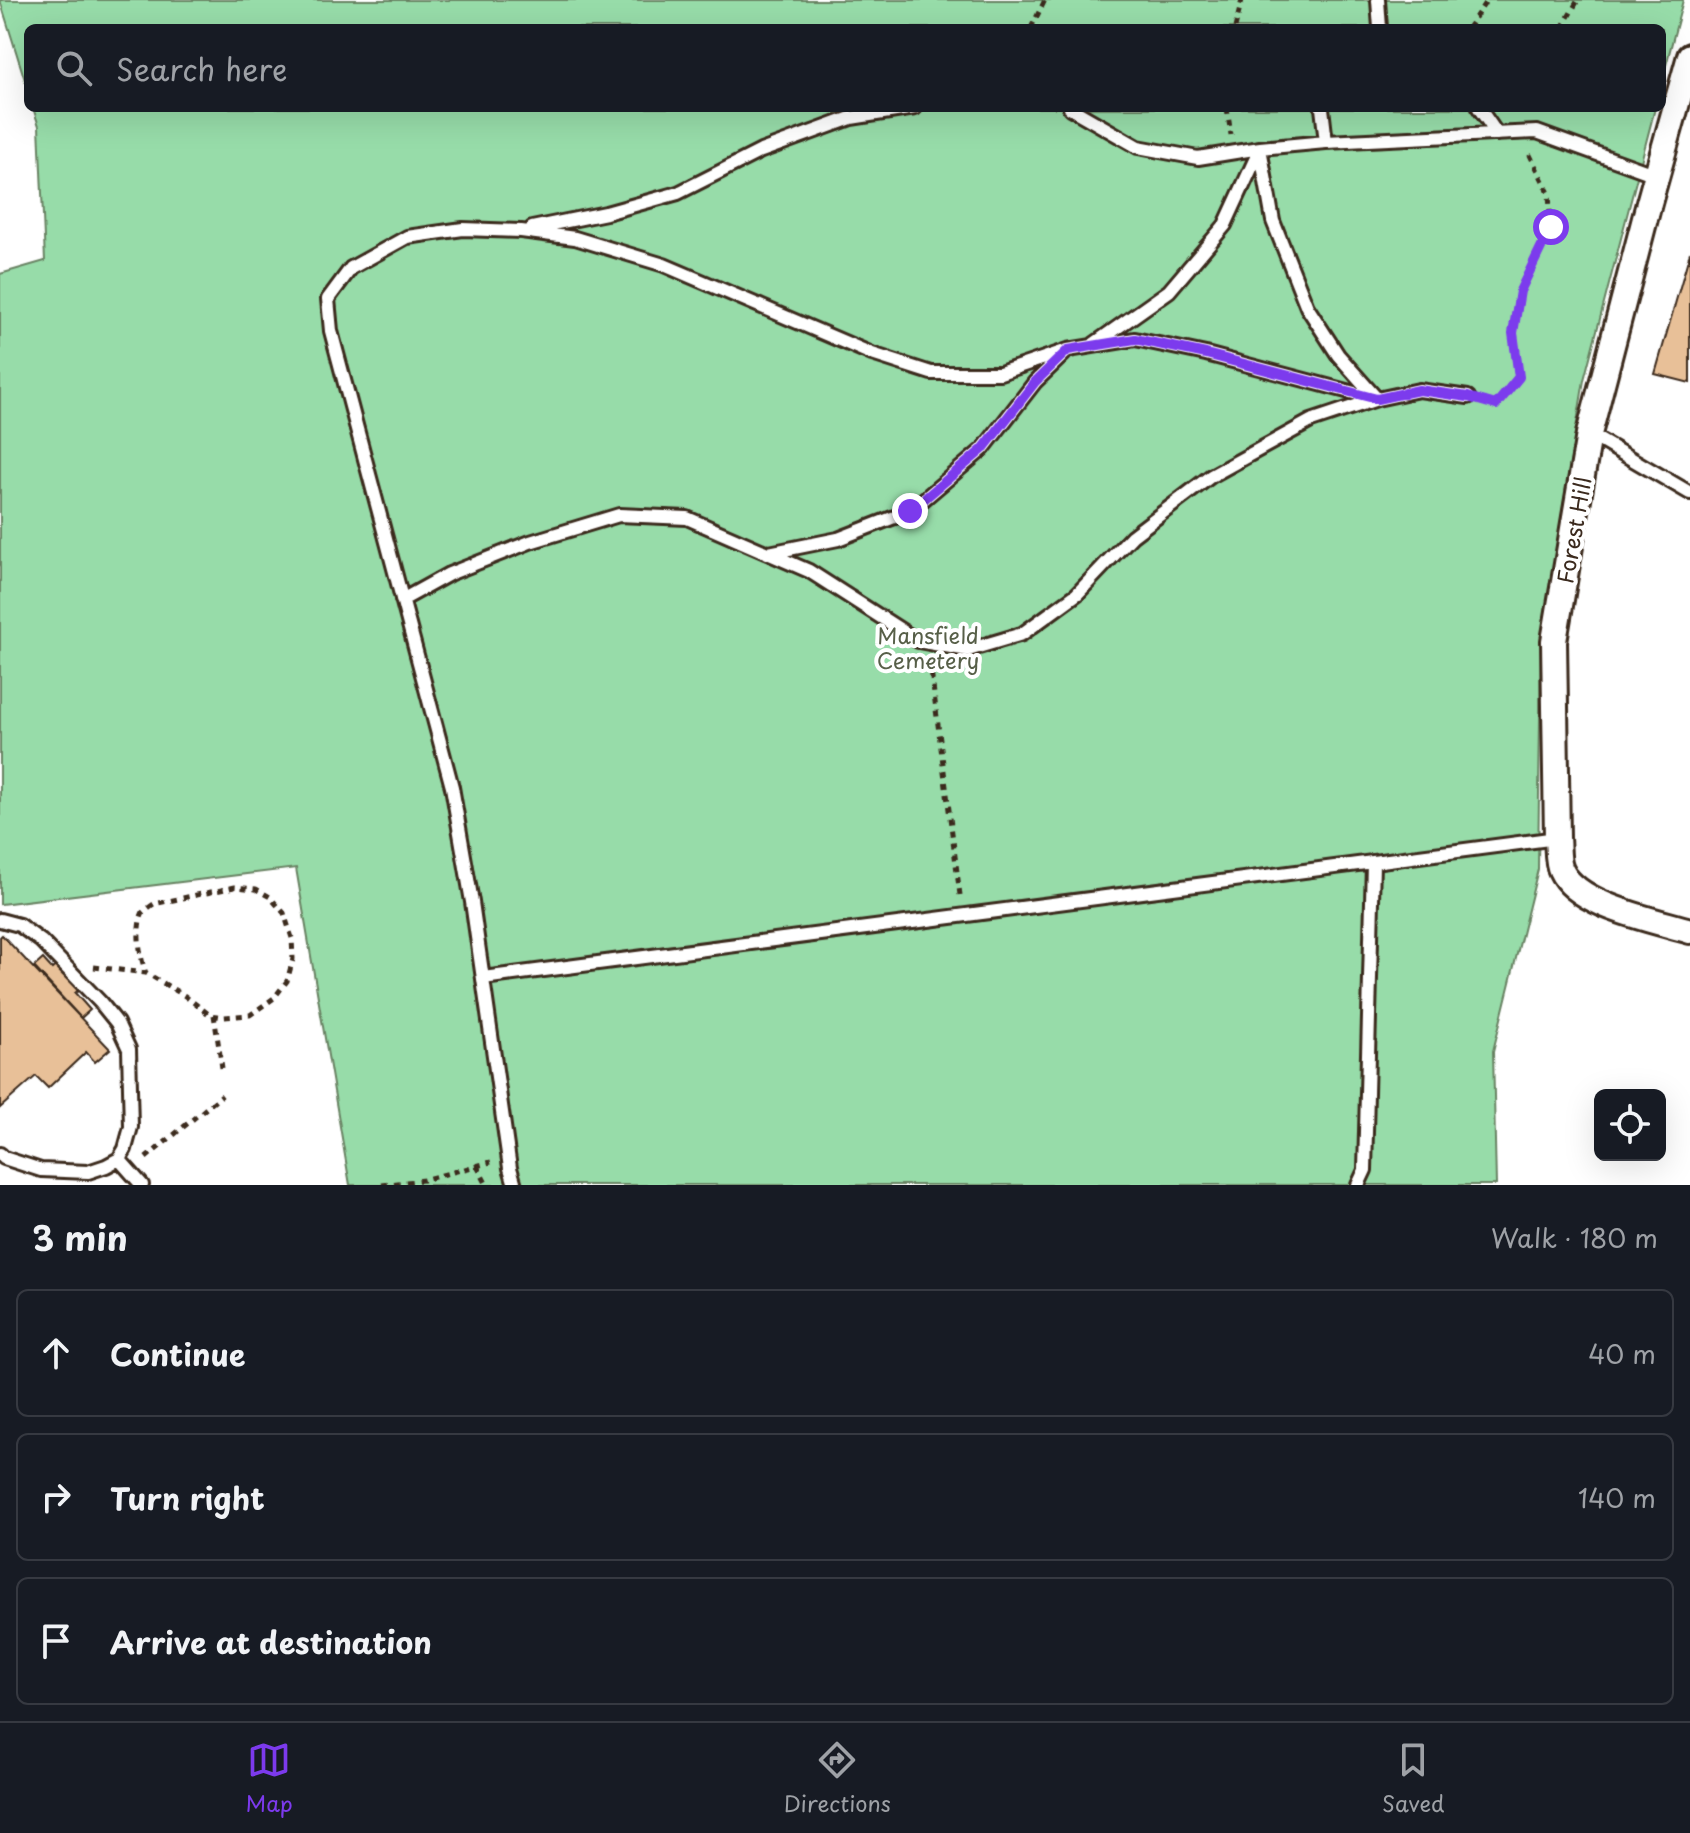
<!DOCTYPE html>
<html lang="en">
<head>
<meta charset="utf-8">
<style>
  body { margin:0; font-family:"Playpen Sans",sans-serif; background:#20242c; color:#f1f3f6 }
  .controls { position:absolute; right:24px; bottom:24px; display:grid; overflow:hidden; border-radius:12px; box-shadow:0 8px 32px #0002 }
  .controls button { width:72px; height:72px; display:grid; place-items:center; padding:0; border:0; border-bottom:2px solid #363941; background:#171b24; color:#f1f3f6; font:40px sans-serif }
  .stop { position:absolute; width:24px; height:24px; margin:-18px; border:6px solid #7c3aed; border-radius:50%; background:#fff }
  .stop.end { background:#7c3aed; border-color:#fff; box-shadow:0 2px 8px #0008 }
  .list { margin:0; padding:0; list-style:none }
  h2 { display:flex; justify-content:space-between; align-items:center; height:104px; margin:0; padding:0 32px; font-size:34px }
  h2 small { font-size:26px; font-weight:400; color:#9ea1a6 }
  .list li { display:grid; grid-template-columns:52px 1fr auto; gap:24px; align-items:center; box-sizing:border-box; height:128px; margin:0 16px 16px; padding:0 16px; border:2px solid #363941; border-radius:12px }
  .list b { display:block; font-size:30px; white-space:nowrap }
  .list em { font-size:26px; font-style:normal; color:#9ea1a6 }
  .icon { flex:none; width:44px; height:44px; fill:none; stroke:currentColor; stroke-width:2; stroke-linecap:round; stroke-linejoin:round }
  .map { position:relative; flex:none; width:1690px; height:1185px; overflow:hidden }
  .search { position:absolute; background:#171b24; box-shadow:0 8px 32px #0002; left:24px; right:24px; top:24px; height:88px; display:flex; align-items:center; gap:20px; box-sizing:border-box; padding:0 28px; border-radius:12px; color:#9ea1a6; font-size:30px }
  .sheet { height:536px; background:#171b24 }
  nav { display:flex; justify-content:space-around; align-items:center; box-sizing:border-box; height:112px; border-top:2px solid #363941; background:#171b24; font-size:22px; color:#9ea1a6 }
  nav a { display:grid; justify-items:center; gap:4px }
  nav .on { color:#7c3aed }
  .map>svg:first-child { display:block }
  .green { fill:#97dca9; stroke:#698364; stroke-width:2 }
  .building { fill:#e8c098; stroke:#3b2a1e; stroke-width:2 }
  .lines { fill:none; stroke-linecap:round; stroke-linejoin:round }
  .lane-casing { stroke:#3b2a1e; stroke-width:18 }
  .street-casing { stroke:#3b2a1e; stroke-width:30 }
  .path { stroke:#3b2a1e; stroke-width:5; stroke-dasharray:6 6; stroke-linecap:butt }
  .lane { stroke:#fff; stroke-width:12 }
  .street { stroke:#fff; stroke-width:24 }
  .route { stroke:#7c3aed; stroke-width:10 }
  .labels { text-anchor:middle; dominant-baseline:central; stroke-width:8; stroke-linejoin:round; paint-order:stroke }
  .street-label { font-size:22px; fill:#3b2a1e; stroke:#fff }
  .park-label { font-size:22px; fill:#575f48; stroke:#fff }
</style>
</head>
<body>
<div class="map">
<svg width="1690" height="1185" viewBox="0 0 1690 1185">
  <rect width="100%" height="100%" fill="#fff"/>
  <filter id="ink" filterUnits="userSpaceOnUse"><feTurbulence type="fractalNoise" baseFrequency=".0125" numOctaves="2"/><feDisplacementMap in="SourceGraphic" scale="16" xChannelSelector="R" yChannelSelector="G"/><feConvolveMatrix kernelMatrix="1 2 1 2 8 2 1 2 1" color-interpolation-filters="sRGB"/></filter>
  <g filter="url(#ink)">
    <path class="green" d="M0,0H1683L1662,81V28H28V90Z
      M33,108H1655L1584,380L1541,640L1538,869L1493,1051L1496,1185H350L296,868L0,904V274L45,261L39,126Z"/>
    <path class="building" d="M1690,252V383L1655,374Z
      M2,935L110,1049L95,1062L86,1052L48,1088L36,1076L0,1108V937Z
      M43,959L52,969L60,962L82,987L75,993L90,1010L81,1018L34,967Z"/>
    <g class="lines">
      <g class="lane-casing">
        <path id="lane" d="M1378,0L1380,28
          M1070,108L1138,147L1198,158L1260,148L1326,142L1537,132L1656,175
          M1322,108L1326,142
          M1479,108L1497,134
          M532,228L606,213L678,193L761,151L851,118L915,108
          M1094,344L1169,291L1225,225L1260,149
          M1589,434L1690,493
          M769,553L838,539L910,511L983,449L1035,382L1064,354
          M402,600L449,574L530,542L619,515L687,518L809,571L918,641L968,650L1022,634L1077,594L1132,536L1211,476L1311,421L1377,399L1338,355L1307,307L1273,221L1260,148
          M0,920L19,925L41,941L100,1002L117,1023L129,1049L131,1127L125,1149L119,1159L106,1166L88,1172L41,1170L4,1158L0,1154
          M483,978L1557,838
          M119,1159L142,1185
          M515,1185L510,1168L472,902L452,787L331,331L328,299L351,268L407,237L463,229L521,231L575,238L664,265L872,354L931,373H1000L1068,350L1135,339L1206,354L1377,399L1419,390L1468,397
          M1358,1185L1365,1170L1373,863"/>
      </g>
      <g class="street-casing">
        <path id="street" d="M1690,56L1649,203L1589,434L1554,641L1557,838C1558,848 1557,862 1561,870C1577,906 1654,920 1690,931"/>
      </g>
      <path class="path" d="M1031,28L1045,0
        M1235,28L1242,0
        M1468,28L1487,0
        M1562,28L1578,0
        M1227,108L1231,135
        M1486,402L1496,405L1519,377L1513,333L1520,291L1551,227L1549,193L1528,151
        M930,663L960,895
        M94,967L146,973L185,996L210,1015L224,1017L250,1015L274,998L287,981L293,959L292,938L284,913L270,897L256,889L235,887L154,904C152,905 144,911 143,912C135,927 140,958 146,973
        M214,1015L222,1068
        M146,1158L222,1095
        M477,1166L487,1185
        M382,1185L423,1180L491,1162"/>
      <use href="#lane" class="lane"/>
      <use href="#street" class="street"/>
    </g>
  </g>
  <g class="lines" filter="url(#ink)">
    <path class="route" d="M910,511L983,449L1035,382L1068,350L1135,339L1206,354L1377,399L1419,390L1468,397L1496,405L1519,377L1513,333L1520,291L1551,227"/>
  </g>
  <g class="labels">
    <g class="street-label">
      <text transform="translate(1573 530) rotate(-80)">Forest Hill</text>
    </g>
    <g class="park-label">
      <text x="928" y="634">Mansfield<tspan x="928" dy="25">Cemetery</tspan></text>
    </g>
  </g>
</svg>
<div class="controls">
<button><svg class="icon" aria-label="locate" viewBox="0 0 24 24"><circle cx="12" cy="12" r="6"/><path d="M12 2v4M12 18v4M2 12h4M18 12h4"/></svg></button>
</div>
<div class="stop" style="left:1551px;top:227px"></div>
<div class="stop end" style="left:910px;top:511px"></div>
<div class="search"><svg class="icon" aria-label="search" viewBox="0 0 24 24"><circle cx="10" cy="10" r="6"/><path d="M15 15l6 6"/></svg>Search here</div>
</div>
<section class="sheet">
<h2>3 min<small>Walk · 180 m</small></h2>
<ul class="list">
<li><svg class="icon" aria-label="ahead" viewBox="0 0 24 24"><path d="M12 20V5M6 11l6-6 6 6"/></svg><div><b>Continue</b></div><em>40 m</em></li>
<li><svg class="icon" aria-label="right" viewBox="0 0 24 24"><path d="M7 20v-9h11M14 6l5 5-5 5"/></svg><div><b>Turn right</b></div><em>140 m</em></li>
<li><svg class="icon" aria-label="arrive" viewBox="0 0 24 24"><path d="M6 21V4h12l-3 4 3 4H6"/></svg><div><b>Arrive at destination</b></div></li>
</ul>
</section>
<nav>
<a class="on"><svg class="icon" aria-label="map" viewBox="0 0 24 24"><path d="M3 6l6-2 6 2 6-2v14l-6 2-6-2-6 2zM9 4v14M15 6v14"/></svg>Map</a>
<a><svg class="icon" aria-label="directions" viewBox="0 0 24 24"><path d="M12 3l9 9-9 9-9-9zM9 14v-3h6M13 9l2 2-2 2"/></svg>Directions</a>
<a><svg class="icon" aria-label="saved" viewBox="0 0 24 24"><path d="M7 4h10v16l-5-4-5 4z"/></svg>Saved</a>
</nav>
</body>
</html>
